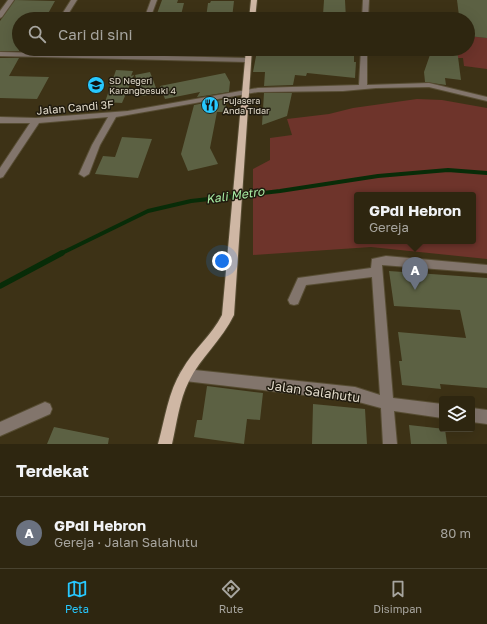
<!DOCTYPE html>
<html lang="id">
<head>
<meta charset="utf-8">
<style>
  body { margin:0; font-family:"Golos Text",sans-serif; background:#362e19; color:#f1f3f6 }
  .controls { position:absolute; right:12px; bottom:12px; display:grid; overflow:hidden; border-radius:4px; box-shadow:0 4px 16px #0002 }
  .controls button { width:36px; height:36px; display:grid; place-items:center; padding:0; border:0; border-bottom:1px solid #494330; background:#2e2610; color:#f1f3f6; font:20px sans-serif }
  .you { position:absolute; left:222px; top:261px; width:14px; height:14px; margin:-10px; border:3px solid #fff; border-radius:50%; background:#1a73e8; box-shadow:0 0 0 6px #1a73e833 }
  .badge { display:grid; place-items:center; width:26px; height:26px; border-radius:50%; background:#27c8ff; color:#fff; font-size:13px; font-weight:700 }
  .pin { position:absolute; translate:-50% -33px; filter:drop-shadow(0 1px 2px #0008) }
  .pin::after { content:''; position:absolute; top:21px; width:14px; height:12px; background:inherit; clip-path:polygon(0 0,100% 0,50% 100%) }
  .popup { position:absolute; left:354px; top:192px; width:122px; height:52px; box-sizing:border-box; display:grid; place-content:center; border-radius:4px; background:#2e2610; filter:drop-shadow(0 1px 3px #0005); font-size:13px; white-space:nowrap; color:#a7a59f }
  .popup b { font-size:15px; color:#f1f3f6 }
  .popup::after { content:''; position:absolute; left:50%; top:100%; margin-left:-8px; border:8px solid transparent; border-top-color:#2e2610 }
  .list { margin:0; padding:0; list-style:none }
  h2 { display:flex; justify-content:space-between; align-items:center; height:52px; margin:0; padding:0 16px; font-size:17px }
  h2 small { font-size:13px; font-weight:400; color:#a7a59f }
  .list li { display:grid; grid-template-columns:26px 1fr auto; gap:12px; align-items:center; box-sizing:border-box; height:72px; padding:0 16px; border-top:1px solid #494330 }
  .list b { display:block; font-size:15px; white-space:nowrap }
  .list p { margin:0; font-size:13px; white-space:nowrap; color:#a7a59f }
  .list em { font-size:13px; font-style:normal; color:#a7a59f }
  .icon { flex:none; width:22px; height:22px; fill:none; stroke:currentColor; stroke-width:2; stroke-linecap:round; stroke-linejoin:round }
  .map { position:relative; flex:none; width:487px; height:444px; overflow:hidden }
  .search { position:absolute; background:#2e2610; box-shadow:0 4px 16px #0002; left:12px; right:12px; top:12px; height:44px; display:flex; align-items:center; gap:10px; box-sizing:border-box; padding:0 14px; border-radius:22px; color:#a7a59f; font-size:15px }
  .sheet { height:124px; background:#2e2610 }
  nav { display:flex; justify-content:space-around; align-items:center; box-sizing:border-box; height:56px; border-top:1px solid #494330; background:#2e2610; font-size:11px; color:#a7a59f }
  nav a { display:grid; justify-items:center; gap:2px }
  nav .on { color:#27c8ff }
  .map>svg:first-child { display:block }
  .green { fill:#6e342b; fill-rule:evenodd }
  .lines { fill:none; stroke-linecap:round; stroke-linejoin:round }
  .stream-far1 { stroke:#082c08; stroke-width:4 }
  .stream { stroke:#082c08; stroke-width:5.5 }
  .building { fill:#5c6143 }
  .minor-casing { stroke:#574d33; stroke-width:2 }
  .major-casing { stroke:#574d33; stroke-width:2 }
  .minor { fill:#82756c; fill-rule:evenodd }
  .major { fill:#cfb7a4; fill-rule:evenodd }
  .labels { text-anchor:middle; dominant-baseline:central; stroke-width:3; stroke-linejoin:round; paint-order:stroke }
  .far-poi-label { font-size:9px; fill:#e0d9c9; stroke:#201b0f; text-anchor:start }
  .street-label { font-size:11px; fill:#e0d9c9; stroke:#201b0f }
  .water-label { font-size:12px; font-style:italic; fill:#a7eda3; stroke:#201b0f }
  .near-street-label { font-size:13px; fill:#e0d9c9; stroke:#201b0f }
</style>
</head>
<body>
<div class="map">
<svg width="487" height="444" viewBox="0 0 487 444">
  <rect width="100%" height="100%" fill="#3d3216"/>
  <path class="green" d="M468,36L487,38V69L464,66L463,58H458L457,49H468Z
    M417,99L442,100L487,108V259L371,247L253,255V169L270,160V138L292,135L287,119L329,114L353,108ZM357,195H473V241H357Z"/>
  <g class="lines">
    <path class="stream-far1" d="M60,254L148,211L191,201L280,191L378,176L448,170L487,173"/>
    <path class="stream" d="M0,286L62,253"/>
  </g>
  <path class="building" d="M15,0L55,1L45,19H19V51H0V21Z
    M162,0H178L177,3H184L180,19H155Z
    M324,0H345L346,19H326V15H323Z
    M457,0H487V38L468,36V19L459,16Z
    M211,1H234L232,18H206L208,3H210Z
    M303,49H354V62H356L355,78L307,73L306,76L295,75L293,85L264,86L265,72H253L257,51L302,55Z
    M432,49H457L461,80L445,78L446,85L425,82L424,72Z
    M0,58H19L9,76L49,77L37,99L0,98Z
    M116,70L133,71L131,76L134,75L122,103L105,102Z
    M150,72L158,93L142,96L135,75Z
    M225,73L230,82L229,92L197,97L200,92L165,99L160,86Z
    M264,93H292L287,116L262,125Z
    M227,99L225,112H217L210,148L218,164L188,171L181,154L194,105Z
    M122,137L152,139L138,178L95,174L103,156L115,157Z
    M389,271L487,278V388L440,384L441,389L402,385L399,361H402L398,332L466,338L460,310L394,306Z
    M207,386L263,393L260,420L247,419L244,444L194,437L197,420H202Z
    M313,404L365,409L367,444H312Z
    M409,425L445,429L447,444H411Z
    M54,427L109,438L108,444H47Z"/>
  <g class="lines">
    <g class="minor-casing">
      <path id="minor" d="M8,0H14L2,17L0,18V11Z
        M71,0H77L65,19H59Z
        M151,0H157L150,19H144Z
        M363,0H369L368,19H362Z
        M361,49H367V85L429,83L487,97V101L429,87L376,88L343,91L258,92L116,117L100,145L89,174L84,177L79,174L92,145L108,117L39,123L3,177L0,178V168L30,123H0V117L36,118L128,111L258,88L359,85Z
        M0,52L247,58L251,60L247,62L0,56Z
        M386,256L487,265V273L382,265L393,398L442,404V418L394,411L397,444H383L381,408L355,401L185,381L181,379L179,375L181,371L185,369L355,387L380,395L372,277L306,285L298,304L294,305L290,304L288,300L298,278L371,268L372,259Z
        M45,402L50,404L52,409L50,414L0,436V422Z
        M472,408L487,410V424L472,422Z"/>
    </g>
    <g class="major-casing">
      <path id="major" d="M251,0H257L255,19H249Z
        M246,49H252L234,315C222,340 201,357 189,381C179,401 177,423 172,444H158C165,419 168,392 182,370C193,350 212,335 222,315Z"/>
    </g>
    <use href="#minor" class="minor"/>
    <use href="#major" class="major"/>
  </g>
  <defs>
    <g id="school-disc" transform="scale(0.9)"><circle r="9.5" fill="#27c8ff" stroke="#201b0f"/><path d="M0-5L7-2L0 1L-7-2ZM-4 1L0 2.5L4 1V4Q0 6-4 4Z" fill="#111"/></g>
    <g id="restaurant-disc" transform="scale(0.9)"><circle r="9.5" fill="#27c8ff" stroke="#201b0f"/><path d="M-5-6h1v4h1v-4h1v4h1v-4h1v5L-1.5 .5V6h-2V.5L-5-1ZM5-6V6H3V1.5H1.5Q1.5-4 5-6Z" fill="#111"/></g>
  </defs>
  <g fill-rule="evenodd">
    <use href="#school-disc" x="96" y="85"/>
    <use href="#restaurant-disc" x="210" y="105"/>
  </g>
  <g class="labels">
    <g class="far-poi-label">
      <text x="109" y="80">SD Negeri<tspan x="109" dy="10">Karangbesuki 4</tspan></text>
      <text x="223" y="100">Pujasera<tspan x="223" dy="10">Anda Tidar</tspan></text>
    </g>
    <g class="street-label">
      <text transform="translate(75 107) rotate(-5)">Jalan Candi 3F</text>
    </g>
    <g class="water-label">
      <text transform="translate(235 195) rotate(-8)">Kali Metro</text>
    </g>
    <g class="near-street-label">
      <text transform="translate(314 391) rotate(8)">Jalan Salahutu</text>
    </g>
  </g>
</svg>
<div class="controls">
<button><svg class="icon" aria-label="layers" viewBox="0 0 24 24"><path d="M12 4l9 5-9 5-9-5zM3 14l9 5 9-5"/></svg></button>
</div>
<div class="you"></div>
<div class="pin badge" style="left:415px;top:290px;background:#6b7280">A</div>
<div class="popup"><b>GPdI Hebron</b>Gereja</div>
<div class="search"><svg class="icon" aria-label="search" viewBox="0 0 24 24"><circle cx="10" cy="10" r="6"/><path d="M15 15l6 6"/></svg>Cari di sini</div>
</div>
<section class="sheet">
<h2>Terdekat<small></small></h2>
<ul class="list">
<li><span class="badge" style="background:#6b7280">A</span><div><b>GPdI Hebron</b><p>Gereja · Jalan Salahutu</p></div><em>80 m</em></li>
</ul>
</section>
<nav>
<a class="on"><svg class="icon" aria-label="map" viewBox="0 0 24 24"><path d="M3 6l6-2 6 2 6-2v14l-6 2-6-2-6 2zM9 4v14M15 6v14"/></svg>Peta</a>
<a><svg class="icon" aria-label="directions" viewBox="0 0 24 24"><path d="M12 3l9 9-9 9-9-9zM9 14v-3h6M13 9l2 2-2 2"/></svg>Rute</a>
<a><svg class="icon" aria-label="saved" viewBox="0 0 24 24"><path d="M7 4h10v16l-5-4-5 4z"/></svg>Disimpan</a>
</nav>
</body>
</html>
